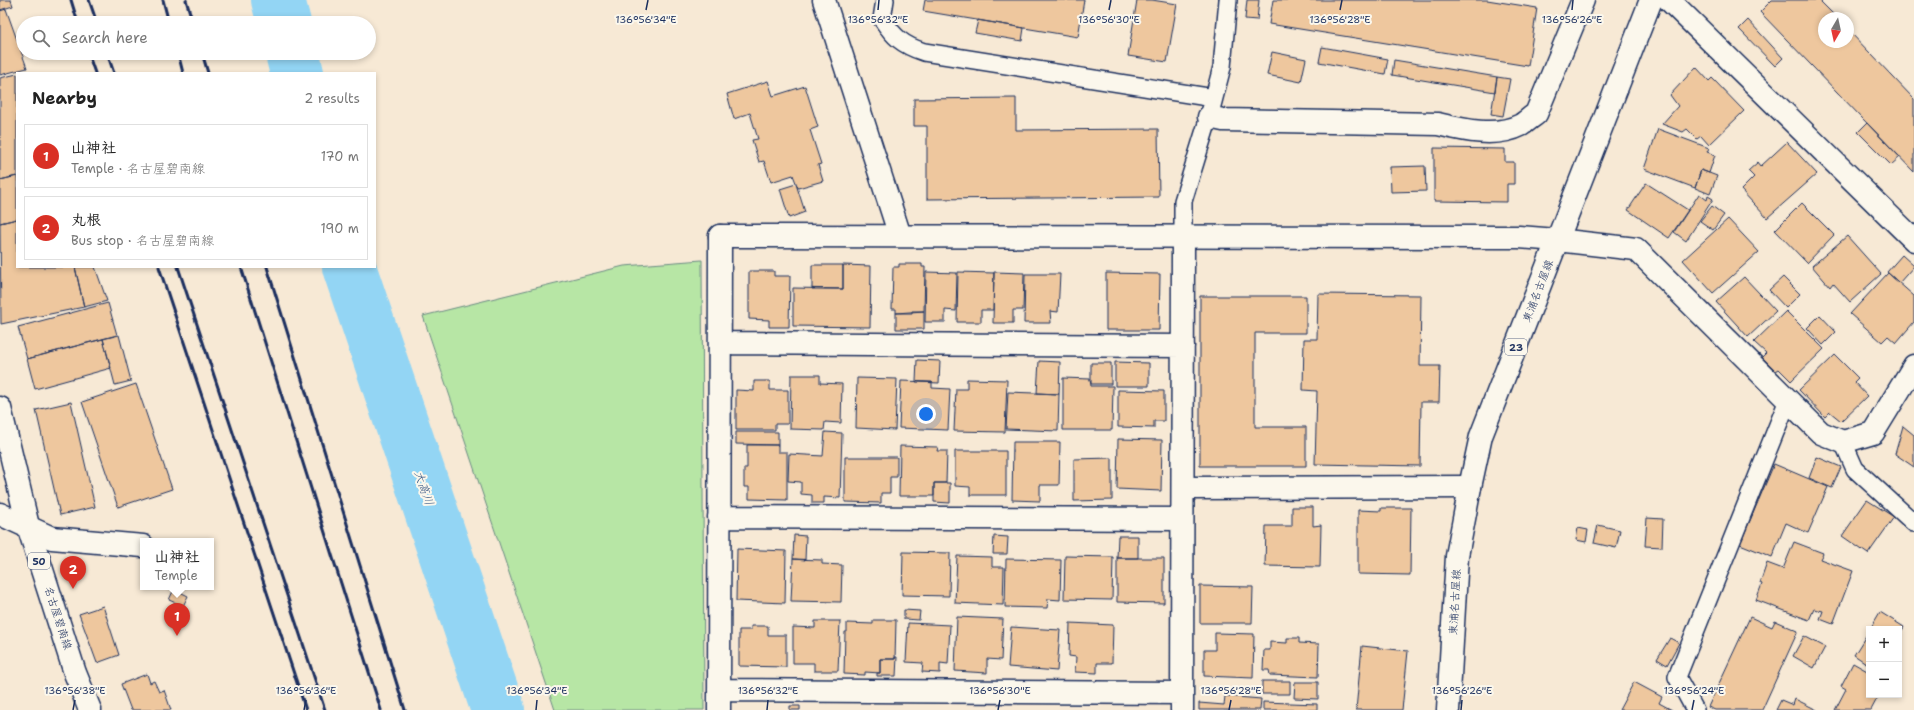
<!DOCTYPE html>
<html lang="en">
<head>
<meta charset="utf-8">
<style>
  body { margin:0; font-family:"Shantell Sans","Klee One",sans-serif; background:#f6f6f6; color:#222 }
  .controls { position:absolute; right:12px; bottom:12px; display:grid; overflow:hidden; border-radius:0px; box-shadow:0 2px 6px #0003 }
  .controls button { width:36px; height:36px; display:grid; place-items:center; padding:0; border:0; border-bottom:1px solid #e0e0e0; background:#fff; color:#222; font:20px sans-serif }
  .compass { position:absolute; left:1818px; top:12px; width:36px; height:36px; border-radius:50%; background:#fff; box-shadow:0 2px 6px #0003; rotate:189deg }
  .you { position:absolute; left:926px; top:414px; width:14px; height:14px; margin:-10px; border:3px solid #fff; border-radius:50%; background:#1a73e8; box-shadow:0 0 0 6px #1a73e833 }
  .badge { display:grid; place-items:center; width:26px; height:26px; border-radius:50%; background:#d93025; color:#fff; font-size:13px; font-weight:700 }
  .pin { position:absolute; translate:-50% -33px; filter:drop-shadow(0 1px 2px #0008) }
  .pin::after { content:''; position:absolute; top:21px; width:14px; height:12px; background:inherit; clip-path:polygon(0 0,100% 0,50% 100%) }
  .popup { position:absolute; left:140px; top:538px; width:74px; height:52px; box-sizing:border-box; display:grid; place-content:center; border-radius:0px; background:#fff; filter:drop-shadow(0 1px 3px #0005); font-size:13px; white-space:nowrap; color:#767676 }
  .popup b { font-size:15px; color:#222 }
  .popup::after { content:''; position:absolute; left:50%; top:100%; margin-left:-8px; border:8px solid transparent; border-top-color:#fff }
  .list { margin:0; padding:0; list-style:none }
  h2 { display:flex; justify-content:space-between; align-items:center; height:52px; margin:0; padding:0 16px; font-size:17px }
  h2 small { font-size:13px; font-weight:400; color:#767676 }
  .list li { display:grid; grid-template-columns:26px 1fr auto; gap:12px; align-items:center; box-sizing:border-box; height:64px; margin:0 8px 8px; padding:0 8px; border:1px solid #e0e0e0; border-radius:0px }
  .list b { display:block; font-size:15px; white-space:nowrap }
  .list p { margin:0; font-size:13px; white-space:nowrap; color:#767676 }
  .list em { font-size:13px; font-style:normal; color:#767676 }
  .icon { flex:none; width:22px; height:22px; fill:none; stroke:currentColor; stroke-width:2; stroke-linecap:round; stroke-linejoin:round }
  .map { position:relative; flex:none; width:1914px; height:710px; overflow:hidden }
  .search { position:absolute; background:#fff; box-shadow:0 2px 6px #0003; left:16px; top:16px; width:360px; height:44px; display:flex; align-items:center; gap:10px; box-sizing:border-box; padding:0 14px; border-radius:22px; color:#767676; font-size:15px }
  .panel { position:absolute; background:#fff; box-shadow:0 2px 6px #0003; left:16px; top:72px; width:360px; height:196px; border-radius:0px }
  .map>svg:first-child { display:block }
  .green { fill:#b7e6a5; stroke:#698a82 }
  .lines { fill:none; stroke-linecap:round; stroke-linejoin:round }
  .river { stroke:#93d5f4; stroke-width:54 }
  .building { fill:#eec79e; stroke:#1b2f5e }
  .service-casing { stroke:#1b2f5e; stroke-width:20 }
  .minor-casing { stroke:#1b2f5e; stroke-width:25 }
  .tertiary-casing { stroke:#1b2f5e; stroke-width:25 }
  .primary-casing { stroke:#1b2f5e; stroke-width:25 }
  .service { stroke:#fbf7ec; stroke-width:17 }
  .minor { stroke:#fbf7ec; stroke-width:22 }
  .tertiary { stroke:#fbf7ec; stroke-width:22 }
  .primary { stroke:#fbf7ec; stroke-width:22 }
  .rail { stroke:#1b2f5e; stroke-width:3 }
  .ticks { fill:none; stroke:#1b2f5e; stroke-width:1.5 }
  .labels { text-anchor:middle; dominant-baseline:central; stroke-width:4; stroke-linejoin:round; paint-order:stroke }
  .shield { fill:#fbf7ec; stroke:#5e6b89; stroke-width:1 }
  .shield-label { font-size:10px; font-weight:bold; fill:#1b2f5e }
  .street-label { font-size:11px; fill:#1b2f5e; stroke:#fbf7ec }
  .water-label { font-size:12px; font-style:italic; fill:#395884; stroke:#fbf7ec }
  .ticks-label { font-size:10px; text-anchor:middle; fill:#1b2f5e; stroke:#fbf7ec; stroke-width:4; stroke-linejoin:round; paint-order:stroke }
</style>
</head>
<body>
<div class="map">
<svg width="1914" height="710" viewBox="0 0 1914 710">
  <rect width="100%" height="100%" fill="#f7e9d5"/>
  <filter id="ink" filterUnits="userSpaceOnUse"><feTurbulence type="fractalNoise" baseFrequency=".025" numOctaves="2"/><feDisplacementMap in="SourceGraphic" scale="8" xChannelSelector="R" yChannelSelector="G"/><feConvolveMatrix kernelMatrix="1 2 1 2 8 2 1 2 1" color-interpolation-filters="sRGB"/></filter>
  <g filter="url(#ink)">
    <path class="green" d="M702,260L704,710H555L423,316L624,266Z"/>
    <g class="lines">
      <path class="river" d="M278,0L284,23
        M292,53L297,73
        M349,267L498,710"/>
    </g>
    <path class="building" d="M0,0H11L13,6L0,10Z
      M925,0H1084L1078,37L923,11Z
      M1137,0H1152L1177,4L1167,62L1128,56Z
      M1247,0H1259L1257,20L1245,19Z
      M1273,0H1487L1537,8L1528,66L1269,24Z
      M1772,0H1819L1837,18H1824V42H1848V30L1914,99V172L1760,12Z
      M6,9L27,68L0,75V11Z
      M978,20L1024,28L1022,41L975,33Z
      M1748,20L1783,58L1775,66L1739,29Z
      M1322,47L1388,59L1385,74L1319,62Z
      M1272,52L1306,59L1301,82L1267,75Z
      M1394,60L1497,77L1495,92L1392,75Z
      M1696,67L1709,81L1712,78L1744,111L1709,145L1701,136L1697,139L1687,129L1683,132L1662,124L1678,106L1670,95Z
      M17,74V176L0,180V78Z
      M1497,77L1510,79L1503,116L1491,114Z
      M768,81L773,96L805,86L818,127L810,130L821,164L818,165L823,181L798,188L793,175L771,182L764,161L759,162L752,140L758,139L750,113L734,119L727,94Z
      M1016,98V130L1158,129L1159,197L927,199V126H914V99Z
      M1867,123L1900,157L1891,165L1858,132Z
      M1658,129L1709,148L1707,152L1715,155L1709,173L1701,170L1695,188L1644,169Z
      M1787,142L1817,174L1767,218L1741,190L1754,177L1748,171L1758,162L1761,166Z
      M1434,148L1505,149V162H1514V184H1507V202L1434,201Z
      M1425,166L1426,191L1391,192L1390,167Z
      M1701,170L1717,176L1710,194L1695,188Z
      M17,176V219L0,223V180Z
      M1646,183L1688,210L1669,238L1628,210Z
      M796,184L805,212L789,218L780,189Z
      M1699,194L1707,200L1708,196L1713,199L1686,241L1674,232Z
      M1802,203L1834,235L1807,263L1775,230Z
      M1712,206L1724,215L1713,230L1700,221Z
      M17,219V267H75L84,307L1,324L0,223Z
      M1728,219L1759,252L1713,293L1683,260Z
      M1847,236L1881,274L1850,302L1833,283L1830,287L1812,266Z
      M1902,255L1914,266L1899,283L1887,272Z
      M899,264H922V267H925L924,311L896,313V309H892L893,267H899Z
      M812,265H843V289H812Z
      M843,265L871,266L870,327L793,326V288L843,289Z
      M75,267H95L107,301L84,307Z
      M749,271H774V276H790L789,327H769V320L749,319Z
      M926,272L957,273L956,311L945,310V322H925Z
      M958,272L994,273L993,310H981V322H957Z
      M994,272L1024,273L1023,310H1013V323H993Z
      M1106,273L1160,274L1159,330H1106Z
      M1888,273L1914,296V322L1896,343L1888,336L1882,342L1850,314Z
      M1025,274H1060L1058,312L1050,311L1051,323H1024Z
      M1744,277L1776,311L1748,337L1716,302Z
      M1783,277L1800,294L1786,308L1769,290Z
      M1318,294L1421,295L1420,366H1440L1439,402H1421L1420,466L1315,464L1317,391L1303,390L1304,339H1317Z
      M1200,296H1306V333H1255V427H1306V466H1200Z
      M108,303L117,335L27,359L18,327Z
      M912,311H924V329H896V313H912Z
      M1786,311L1824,349L1791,381L1779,369L1776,371L1762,357L1766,353L1754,342Z
      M1820,315L1836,332L1823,345L1807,328Z
      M119,335L131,381L115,385L103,339Z
      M103,339L111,368L35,389L27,359Z
      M1835,355L1858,378L1854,382L1867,396L1841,421L1830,412L1825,417L1799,390Z
      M917,360L940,361L939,383L916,382Z
      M1039,361L1060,362L1059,394L1037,393Z
      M1115,362L1149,363V386H1115Z
      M1091,363H1111V384H1091Z
      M791,375H820V383L842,384L841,423L825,422L824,430L790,429Z
      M857,378L897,379L895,430L856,428Z
      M1063,378L1090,379L1091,386H1113L1112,430H1063Z
      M967,379L1007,380L1005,432L954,431L956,389H967Z
      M754,381H770V390H788V424H775V430H736V390L754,391Z
      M901,381L932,382V388L950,389L948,430L899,428Z
      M136,384L172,489L118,507L82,402Z
      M1118,390L1164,391V421H1154V428L1118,427Z
      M1008,392L1059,394L1058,431L1006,429Z
      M71,402L95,507L60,515L36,410Z
      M1903,426L1914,435V467L1895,454Z
      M736,432H778V445L736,444Z
      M825,432L842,433L840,498L824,497V503H812V495L801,494V482L788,481L789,454L823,456Z
      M1118,439L1162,440L1161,491L1117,489Z
      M1013,442H1060L1059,485H1040V501L1012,500Z
      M747,445H778V452H787V500L749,499V487H744V468H747Z
      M900,446L938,447L937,451H947L946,483H934V496H899Z
      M955,451H1006V495H970V487L955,486Z
      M845,457H897V477H890V493H881V503L845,502Z
      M1817,457L1841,467L1832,488L1809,478Z
      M1112,458V500L1074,501V459Z
      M1774,464L1828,487L1808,533L1786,523L1772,557L1740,544Z
      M934,483H950V503L934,502Z
      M1867,500L1894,517L1868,554L1842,536Z
      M1292,507H1313V526L1321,525L1320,567L1265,566L1266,526H1292Z
      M1381,508H1411L1410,575L1358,574V510L1381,511Z
      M1647,518L1663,519L1662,547L1645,546Z
      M1598,525L1620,530L1616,548L1594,543Z
      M1578,528L1588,530L1586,542L1576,540Z
      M794,535L806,536L805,560L793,559Z
      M994,536L1008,537L1007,554H993Z
      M1118,536H1138V558H1117Z
      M1794,542L1823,553L1820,559L1853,571L1833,624L1820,619L1823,611L1814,609L1809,620L1756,600L1762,584L1760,583L1767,563L1783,569Z
      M737,549L786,551L785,603L736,601Z
      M903,552L950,553L949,596L902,595Z
      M957,556L992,557V567H1004L1003,605L955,603Z
      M1065,556L1113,557L1112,600L1064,599Z
      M1117,558H1164V603L1117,602Z
      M793,559L822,560V564L842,565L841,602L791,601Z
      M1006,559L1061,560L1060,600L1048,599L1047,608L1005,607Z
      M1200,586L1253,587L1252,623H1200Z
      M174,589L188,596L183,606L169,600Z
      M103,606L119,655L97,663L79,614Z
      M904,610L920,611L919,620L904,619Z
      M1880,612L1904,627L1899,635V629H1870Z
      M957,617L1003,619L1001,660L987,659V673L955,671Z
      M1750,617L1772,627L1775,621L1798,631L1762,710H1715L1708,707Z
      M873,620H896L895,659H880V673L865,672V675L844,674L845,632H847V623L873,624Z
      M815,621H840L838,671H814V663H793V627L815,628Z
      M908,623L950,625L948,664L940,663V673L922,672L923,663L906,662Z
      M1070,623L1113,625L1112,663H1097V673L1075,672L1076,657L1069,656Z
      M751,626H768V635H786V667L739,666V630H751Z
      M1011,627L1060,630L1057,671L1008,667Z
      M1869,631V665L1854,655Z
      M1215,633L1254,634L1253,678L1204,676V650H1215Z
      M1804,636L1825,647L1814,668L1793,656Z
      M1287,638H1299V643L1319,644L1318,677L1270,675L1269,670H1263L1264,650H1270V642L1287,643Z
      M1670,638L1679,643L1667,665L1657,659Z
      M1362,646L1408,651L1402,710H1356Z
      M895,657H897L896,676H877V673H880V659H895Z
      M1853,663L1869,672V695H1879L1871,710H1835L1846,689L1841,686Z
      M147,674L150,683L154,681L159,692L164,690L171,710H131L121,684Z
      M1262,681H1290V694H1262Z
      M1295,682H1318V699L1294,698Z
      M1634,682L1662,697L1659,703L1672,710H1619Z
      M1225,696L1261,699L1260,710H1199V703L1224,705Z
      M1795,699L1817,710H1776L1781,700L1793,705Z
      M1263,702L1317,704V710H1263Z
      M790,706H800V710H790Z"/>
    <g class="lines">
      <g class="service-casing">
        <path id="service" d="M885,0L882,19C894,37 902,45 924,52L1214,98
          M1183,238V201L1209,117L1222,67L1228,0
          M1843,442L1855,469L1914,523
          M1695,710L1677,677L1788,400"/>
      </g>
      <g class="minor-casing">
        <path id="minor" d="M1669,0L1914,240
          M1209,117L1223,120L1438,124C1463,130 1496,138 1521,125C1526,122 1531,117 1536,114L1583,0
          M1557,240L1636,249L1821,433L1843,442L1873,433L1914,366
          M720,343L1183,346
          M1183,488L1470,487
          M0,514L52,538L143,546
          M719,517L1182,519
          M719,690L1182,693
          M719,710L720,236
          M1182,710L1183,238"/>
      </g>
      <g class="tertiary-casing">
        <path id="tertiary" d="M824,0L900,236
          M720,236L1519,237L1557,240"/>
      </g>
      <g class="primary-casing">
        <path id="primary" d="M0,408L28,526L75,673L90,710
          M1448,710L1457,556L1470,487L1481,436L1651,0"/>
      </g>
      <use href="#service" class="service"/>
      <use href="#minor" class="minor"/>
      <use href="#tertiary" class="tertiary"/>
      <use href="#primary" class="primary"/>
      <path class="rail" d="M71,0L78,23
        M89,0L97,23
        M163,0L169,23
        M186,0L193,23
        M88,53L95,73
        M107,53L114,73
        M178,53L183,73
        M202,53L208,73
        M159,267L306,710
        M178,267L325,710
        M241,267L381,710
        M267,267L405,710"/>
    </g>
  </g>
  <path class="ticks" d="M646,10L648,0M878,10L879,0M1109,10L1111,0M1340,10L1342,0M1572,10L1573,0M73,710L75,700M304,710L306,700M536,710L537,700M767,710L768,700M998,710L1000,700M1229,710L1231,700M1461,710L1462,700M1692,710L1694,700"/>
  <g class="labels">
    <g class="shield">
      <rect x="1505" y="339" width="22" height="16" rx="3"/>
      <rect x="28" y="553" width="22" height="16" rx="3"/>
    </g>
    <g class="shield-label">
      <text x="1516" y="347">23</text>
      <text x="39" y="561">50</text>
    </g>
    <g class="street-label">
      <text transform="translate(1538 291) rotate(-69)">東浦名古屋線</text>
      <text transform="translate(1455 602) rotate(-87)">東浦名古屋線</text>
      <text transform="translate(58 618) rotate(72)">名古屋碧南線</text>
    </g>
    <g class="water-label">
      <text transform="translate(424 488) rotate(71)">大高川</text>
    </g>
  </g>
  <g class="ticks-label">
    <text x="646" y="23">136°56'34"E</text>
    <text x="878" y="23">136°56'32"E</text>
    <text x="1109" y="23">136°56'30"E</text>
    <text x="1340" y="23">136°56'28"E</text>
    <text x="1572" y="23">136°56'26"E</text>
    <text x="75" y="694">136°56'38"E</text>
    <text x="306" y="694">136°56'36"E</text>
    <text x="537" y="694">136°56'34"E</text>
    <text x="768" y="694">136°56'32"E</text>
    <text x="1000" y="694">136°56'30"E</text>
    <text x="1231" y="694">136°56'28"E</text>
    <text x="1462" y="694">136°56'26"E</text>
    <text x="1694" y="694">136°56'24"E</text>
  </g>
</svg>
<div class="controls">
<button>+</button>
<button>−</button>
</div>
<svg class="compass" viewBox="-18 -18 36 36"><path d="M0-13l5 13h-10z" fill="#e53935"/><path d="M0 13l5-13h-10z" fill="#767676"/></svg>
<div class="you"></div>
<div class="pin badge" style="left:177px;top:636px">1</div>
<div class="popup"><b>山神社</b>Temple</div>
<div class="pin badge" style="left:73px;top:589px">2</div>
<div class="search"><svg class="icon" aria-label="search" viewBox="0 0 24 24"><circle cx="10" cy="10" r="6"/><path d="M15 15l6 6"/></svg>Search here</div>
<section class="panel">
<h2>Nearby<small>2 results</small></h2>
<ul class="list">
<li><span class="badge">1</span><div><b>山神社</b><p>Temple · 名古屋碧南線</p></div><em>170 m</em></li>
<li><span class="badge">2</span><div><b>丸根</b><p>Bus stop · 名古屋碧南線</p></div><em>190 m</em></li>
</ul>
</section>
</div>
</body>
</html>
